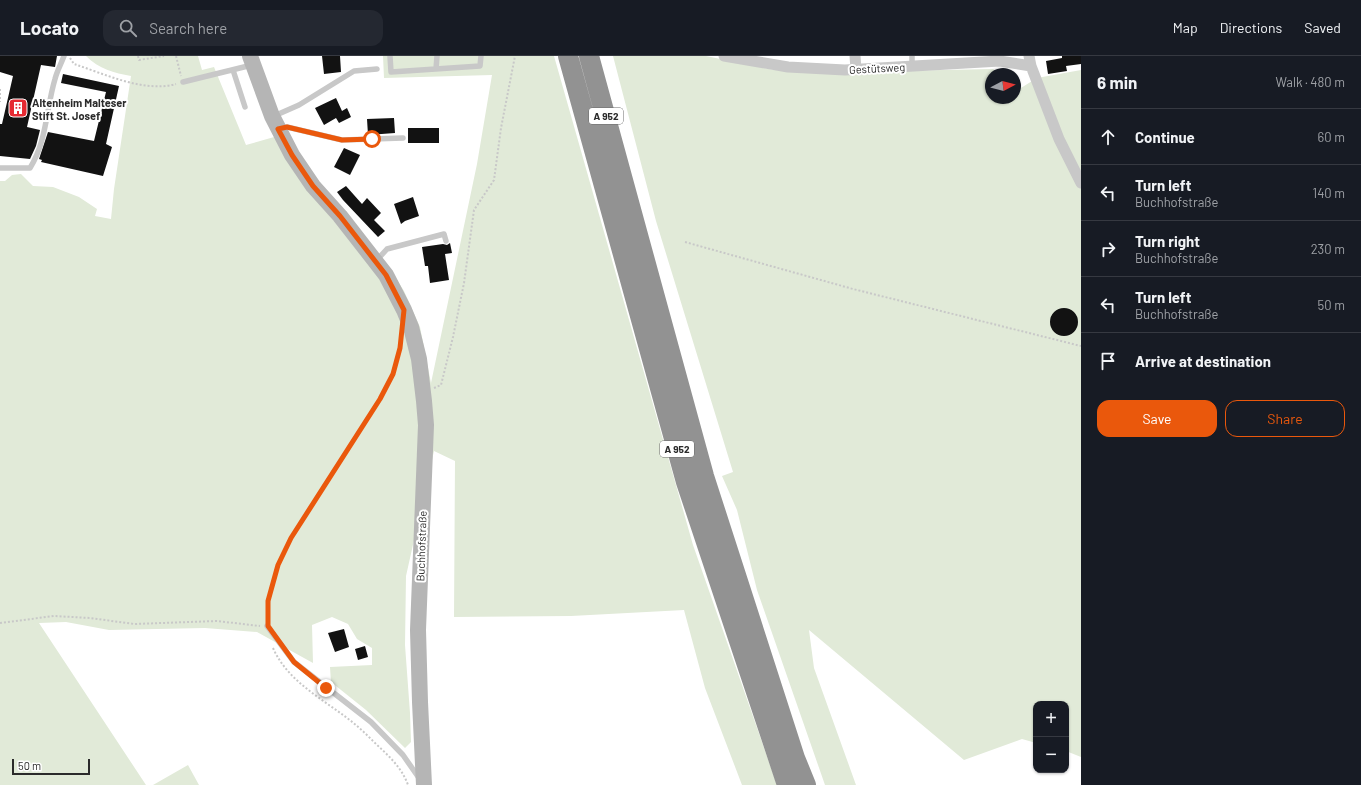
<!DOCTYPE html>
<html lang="en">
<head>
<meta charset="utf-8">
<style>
  body { margin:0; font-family:Barlow,sans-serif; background:#242831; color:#f1f3f6 }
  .controls { position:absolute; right:12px; bottom:12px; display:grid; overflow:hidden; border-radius:8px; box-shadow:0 1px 3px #0004 }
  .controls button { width:36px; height:36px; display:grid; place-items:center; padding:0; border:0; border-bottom:1px solid #363941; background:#171b24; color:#f1f3f6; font:20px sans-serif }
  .compass { position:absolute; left:985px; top:12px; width:36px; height:36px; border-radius:50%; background:#171b24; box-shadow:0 1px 3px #0004; rotate:83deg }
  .scale { position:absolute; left:12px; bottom:10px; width:78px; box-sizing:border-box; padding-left:4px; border:2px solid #2b2b2b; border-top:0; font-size:11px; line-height:14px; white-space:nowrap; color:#2b2b2b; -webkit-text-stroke:3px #fff; paint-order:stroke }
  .stop { position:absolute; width:12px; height:12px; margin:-9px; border:3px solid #ea580c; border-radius:50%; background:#fff }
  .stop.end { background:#ea580c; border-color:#fff; box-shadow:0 1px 4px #0008 }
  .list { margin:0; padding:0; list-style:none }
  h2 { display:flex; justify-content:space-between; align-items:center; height:52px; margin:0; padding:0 16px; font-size:17px }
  h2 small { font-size:13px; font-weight:400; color:#9ea1a6 }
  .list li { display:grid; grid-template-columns:26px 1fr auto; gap:12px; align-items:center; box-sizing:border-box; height:56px; padding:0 16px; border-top:1px solid #363941 }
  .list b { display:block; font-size:15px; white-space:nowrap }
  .list p { margin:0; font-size:13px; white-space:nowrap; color:#9ea1a6 }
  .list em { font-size:13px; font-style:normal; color:#9ea1a6 }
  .actions { display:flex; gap:8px; padding:12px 16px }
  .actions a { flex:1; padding:9px 0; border:1px solid #ea580c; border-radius:12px; text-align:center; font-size:14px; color:#ea580c }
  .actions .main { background:#ea580c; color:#fff }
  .icon { flex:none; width:22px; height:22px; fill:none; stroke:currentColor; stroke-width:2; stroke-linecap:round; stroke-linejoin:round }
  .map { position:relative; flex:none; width:1081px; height:729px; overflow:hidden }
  header { display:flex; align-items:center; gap:24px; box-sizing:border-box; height:56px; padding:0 20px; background:#171b24; border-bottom:1px solid #363941 }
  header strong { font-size:19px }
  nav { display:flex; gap:22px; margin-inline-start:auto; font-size:14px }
  .search { width:280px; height:36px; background:#242831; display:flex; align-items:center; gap:10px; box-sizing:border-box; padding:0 14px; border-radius:12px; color:#9ea1a6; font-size:15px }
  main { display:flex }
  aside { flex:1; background:#171b24 }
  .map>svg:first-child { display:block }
  .green { fill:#e1ead8 }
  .building { fill:#121212 }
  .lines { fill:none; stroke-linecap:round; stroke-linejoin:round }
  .path { stroke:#c8c8c8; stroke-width:2; stroke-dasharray:2 2; stroke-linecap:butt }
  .service { stroke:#c8c8c8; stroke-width:5.5 }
  .minor { stroke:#c8c8c8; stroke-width:11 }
  .secondary { stroke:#b5b5b5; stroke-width:16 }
  .motorway { stroke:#929292; stroke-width:20 }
  .route { stroke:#ea580c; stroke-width:5 }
  .labels { text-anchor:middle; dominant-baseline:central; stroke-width:4; stroke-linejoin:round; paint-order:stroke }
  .shield { fill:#fff; stroke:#6b6b6b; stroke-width:1 }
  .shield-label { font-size:10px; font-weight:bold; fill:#2b2b2b }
  .street-label { font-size:11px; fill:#2b2b2b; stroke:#fff }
  .poi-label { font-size:11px; font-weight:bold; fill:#2b2b2b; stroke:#fff; text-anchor:start }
</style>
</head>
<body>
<header>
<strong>Locato</strong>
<div class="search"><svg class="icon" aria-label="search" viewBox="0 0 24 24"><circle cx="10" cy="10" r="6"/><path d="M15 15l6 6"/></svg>Search here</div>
<nav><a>Map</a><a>Directions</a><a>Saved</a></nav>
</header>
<main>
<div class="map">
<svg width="1081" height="729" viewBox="0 0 1081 729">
  <rect width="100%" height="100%" fill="#fff"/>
  <path class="green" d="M86,0H198L202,14L214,11L246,89L288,77L303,104L322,129L387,208L404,235L420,271L431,327L477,108L492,19L384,22L383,0H554L693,489L777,729H742L705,632L684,554L571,560L454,561L455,405L434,395L406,520L405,589L410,657L411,686L405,692L366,654L331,626L330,611L372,609V592L357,583L348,568L332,561L312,569L313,607L257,576L205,572L109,574L66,566L39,567L146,729H0V125H5L12,119L21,118L33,130L53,131L79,141L97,153L95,160L111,163L114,133L131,20C114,17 99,13 86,0Z
    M613,0H706L774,14L843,16L993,13L1000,18H991V42H1015V35H1016L1037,22L1081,14V701L1066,695V648H1036V687L1022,683L964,704L809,574L814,612L856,729H825L757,534L737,454L722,420L733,416L656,165Z
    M188,709L199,729H153Z"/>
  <path class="building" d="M0,0H57L55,11L41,9L27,71L40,74L36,90L30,103L0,100V68H2L13,20L0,16Z
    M322,0H340L341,16L324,18Z
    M1062,0H1081V8L1066,10L1067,15L1048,18L1046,5L1062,2Z
    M63,18L119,30L106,88L112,91L103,120L41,106L42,104L39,103L48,76L94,85L106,36L61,27Z
    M336,42L342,55L347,52L351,61L339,67L336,62L324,69L315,52Z
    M394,62L395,77L368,79L367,63Z
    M408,72H439V87H408Z
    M344,92L360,99L350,119L334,111Z
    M346,130L362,148L367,142L381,157L374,164L385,175L378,181L343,144L337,136Z
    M413,141L419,160L405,165L401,168L394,148Z
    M450,187L452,197L445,198L449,224L430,227L428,210H425L422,191L443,188L447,189Z
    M1050 266a14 14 0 1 1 28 0a14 14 0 1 1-28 0Z
    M344,573L349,591L335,596L328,577Z
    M365,590L368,601L358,604L355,593Z"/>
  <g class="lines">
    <path class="path" d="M138,0L139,4L164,0
      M176,0L181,20
      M70,2L74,8C105,18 144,37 176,28
      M0,33V46
      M685,186L853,233L1081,290
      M434,332L441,329L453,281L464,227L474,154L494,124L501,72L515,0
      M268,563C269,510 295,476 323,433C337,412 351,390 364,369C381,343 396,317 401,286
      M0,567L54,560L90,562L134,568L217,565L260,570
      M273,592C288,626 323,643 351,665C360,672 368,680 376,688C389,700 402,712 408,729"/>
    <path class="service" d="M390,0L391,16L480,10L481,0
      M912,0V10
      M436,13L437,0
      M233,14L245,51
      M183,26L252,9
      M274,60L299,49L354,15L377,13
      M281,72L287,71L342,84L403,82
      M0,112H30C47,85 46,53 55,23C57,15 61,8 64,0
      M376,205L387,193L444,178L446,185
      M267,570L294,606L371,666L403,699L419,722"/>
    <path class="minor" d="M724,0L788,11L845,14L1000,5L1031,10
      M855,0L856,13
      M1029,0L1031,10L1059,83L1081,127"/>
    <path class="secondary" d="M250,0L272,60L292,99L313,130L340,160L386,219L404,254L411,271L419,303L424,345L426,369L418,574L420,646L424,729"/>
    <path class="motorway" d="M568,0L686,426L787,729
      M589,0L704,420L795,702L806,729"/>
  </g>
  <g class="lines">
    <path class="route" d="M326,632L294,606L268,570V545L278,509L291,482L380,343L393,318L400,292L404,254L386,219L340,160L313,130L292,99L278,73L287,71L342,84L372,83"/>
  </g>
  <defs>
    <g id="building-square" transform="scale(1)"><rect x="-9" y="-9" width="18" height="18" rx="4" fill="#e52a32" stroke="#fff"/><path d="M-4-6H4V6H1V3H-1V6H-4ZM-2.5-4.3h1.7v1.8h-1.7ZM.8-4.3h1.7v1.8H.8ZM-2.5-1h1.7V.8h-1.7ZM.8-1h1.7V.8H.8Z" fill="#fff"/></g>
  </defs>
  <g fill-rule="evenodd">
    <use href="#building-square" x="18" y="52"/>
  </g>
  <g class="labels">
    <g class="shield">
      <rect x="589" y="52" width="34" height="16" rx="3"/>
      <rect x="660" y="385" width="34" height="16" rx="3"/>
    </g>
    <g class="shield-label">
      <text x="606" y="60">A 952</text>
      <text x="677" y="393">A 952</text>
    </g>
    <g class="street-label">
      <text transform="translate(877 12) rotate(-3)">Gestütsweg</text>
      <text transform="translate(421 490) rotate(-88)">Buchhofstraße</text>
    </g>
    <g class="poi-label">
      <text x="32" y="46">Altenheim Malteser<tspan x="32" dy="13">Stift St. Josef</tspan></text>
    </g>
  </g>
</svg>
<div class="controls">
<button>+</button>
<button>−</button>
</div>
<svg class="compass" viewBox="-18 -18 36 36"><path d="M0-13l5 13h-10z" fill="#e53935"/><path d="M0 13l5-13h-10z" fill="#9ea1a6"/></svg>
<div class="scale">50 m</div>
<div class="stop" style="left:372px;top:83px"></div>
<div class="stop end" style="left:326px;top:632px"></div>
</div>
<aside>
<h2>6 min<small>Walk · 480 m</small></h2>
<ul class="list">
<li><svg class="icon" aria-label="ahead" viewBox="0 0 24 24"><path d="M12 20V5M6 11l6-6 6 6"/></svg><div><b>Continue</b></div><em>60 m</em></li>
<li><svg class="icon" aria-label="left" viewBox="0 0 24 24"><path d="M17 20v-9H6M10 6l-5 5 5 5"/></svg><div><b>Turn left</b><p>Buchhofstraße</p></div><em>140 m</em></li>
<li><svg class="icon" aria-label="right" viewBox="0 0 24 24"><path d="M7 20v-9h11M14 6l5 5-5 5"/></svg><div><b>Turn right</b><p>Buchhofstraße</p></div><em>230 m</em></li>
<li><svg class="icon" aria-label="left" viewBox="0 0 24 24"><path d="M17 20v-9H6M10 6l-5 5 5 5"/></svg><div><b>Turn left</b><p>Buchhofstraße</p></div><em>50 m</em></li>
<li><svg class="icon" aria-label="arrive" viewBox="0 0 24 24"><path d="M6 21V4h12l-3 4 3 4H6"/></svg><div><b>Arrive at destination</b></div></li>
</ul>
<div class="actions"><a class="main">Save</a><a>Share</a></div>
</aside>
</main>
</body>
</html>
